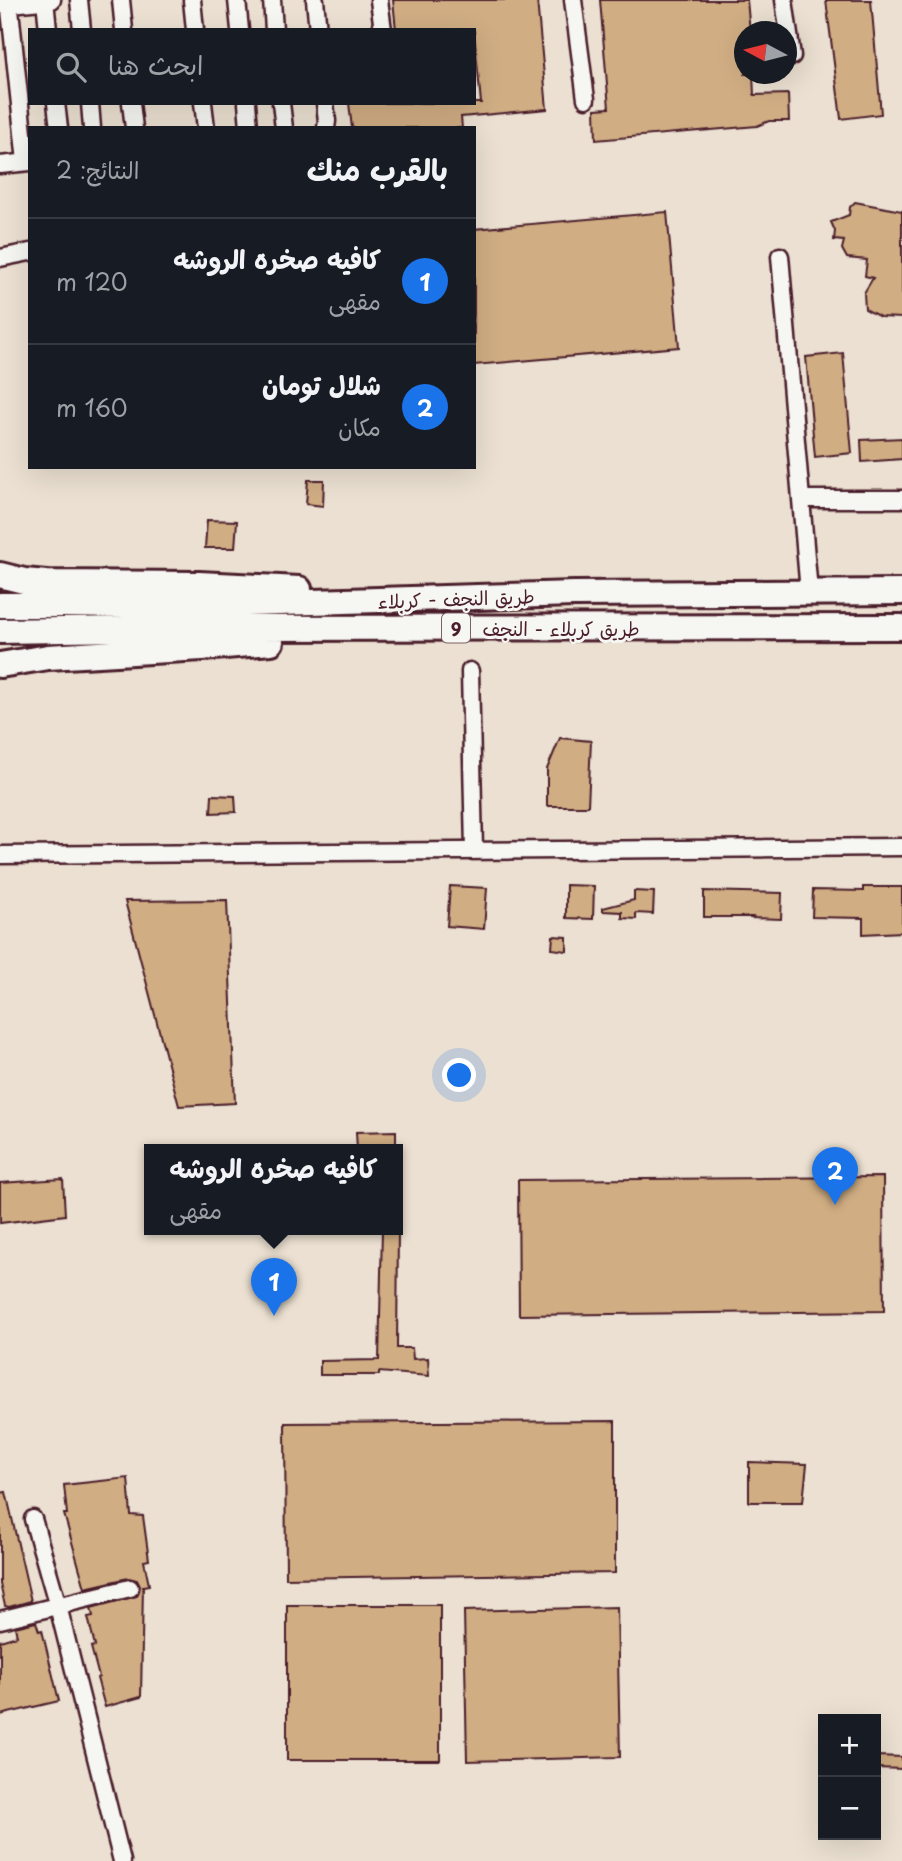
<!DOCTYPE html>
<html lang="ar">
<head>
<meta charset="utf-8">
<style>
  body { margin:0; font-family:"Playpen Sans","Playpen Sans Arabic",sans-serif; background:#20242c; color:#f1f3f6; direction:rtl }
  .controls { position:absolute; right:21px; bottom:21px; display:grid; overflow:hidden; border-radius:0px; box-shadow:0 7px 28px #0002 }
  .controls button { width:63px; height:63px; display:grid; place-items:center; padding:0; border:0; border-bottom:2px solid #363941; background:#171b24; color:#f1f3f6; font:35px sans-serif }
  .compass { position:absolute; left:734px; top:21px; width:63px; height:63px; border-radius:50%; background:#171b24; box-shadow:0 7px 28px #0002; rotate:277deg }
  .you { position:absolute; left:460px; top:1076px; width:24px; height:24px; margin:-18px; border:5px solid #fff; border-radius:50%; background:#1a73e8; box-shadow:0 0 0 10px #1a73e833 }
  .badge { display:grid; place-items:center; width:46px; height:46px; border-radius:50%; background:#1a73e8; color:#fff; font-size:23px; font-weight:700 }
  .pin { position:absolute; translate:-50% -58px; filter:drop-shadow(0 2px 4px #0008) }
  .pin::after { content:''; position:absolute; top:37px; width:24px; height:21px; background:inherit; clip-path:polygon(0 0,100% 0,50% 100%) }
  .popup { position:absolute; left:144px; top:1144px; width:259px; height:91px; box-sizing:border-box; display:grid; place-content:center; border-radius:0px; background:#171b24; filter:drop-shadow(0 2px 5px #0005); font-size:23px; white-space:nowrap; color:#9ea1a6 }
  .popup b { font-size:26px; color:#f1f3f6 }
  .popup::after { content:''; position:absolute; left:50%; top:100%; margin-left:-14px; border:14px solid transparent; border-top-color:#171b24 }
  .list { margin:0; padding:0; list-style:none }
  h2 { display:flex; justify-content:space-between; align-items:center; height:91px; margin:0; padding:0 28px; font-size:30px }
  h2 small { font-size:23px; font-weight:400; color:#9ea1a6 }
  .list li { display:grid; grid-template-columns:46px 1fr auto; gap:21px; align-items:center; box-sizing:border-box; height:126px; padding:0 28px; border-top:2px solid #363941 }
  .list b { display:block; font-size:26px; white-space:nowrap }
  .list p { margin:0; font-size:23px; white-space:nowrap; color:#9ea1a6 }
  .list em { font-size:23px; font-style:normal; color:#9ea1a6 }
  .icon { flex:none; width:38px; height:38px; fill:none; stroke:currentColor; stroke-width:2; stroke-linecap:round; stroke-linejoin:round }
  .map { position:relative; flex:none; width:902px; height:1861px; overflow:hidden; direction:ltr }
  .search { position:absolute; background:#171b24; box-shadow:0 7px 28px #0002; left:28px; top:28px; width:448px; height:77px; display:flex; align-items:center; gap:18px; box-sizing:border-box; padding:0 24px; border-radius:0px; color:#9ea1a6; font-size:26px }
  .panel { position:absolute; background:#171b24; box-shadow:0 7px 28px #0002; left:28px; top:126px; width:448px; height:343px; border-radius:0px; direction:rtl }
  .map>svg:first-child { display:block }
  .building { fill:#d0ad83; stroke:#4a1f2b; stroke-width:2 }
  .lines { fill:none; stroke-linecap:round; stroke-linejoin:round }
  .minor-casing { stroke:#4a1f2b; stroke-width:21 }
  .highway-casing { stroke:#4a1f2b; stroke-width:30 }
  .minor { stroke:#f6f6f2; stroke-width:16 }
  .highway { stroke:#f6f6f2; stroke-width:24 }
  .labels { text-anchor:middle; dominant-baseline:central; stroke-width:6; stroke-linejoin:round; paint-order:stroke }
  .shield { fill:#f6f6f2; stroke:#7e6067; stroke-width:2 }
  .shield-label { font-size:18px; font-weight:bold; fill:#4a1f2b }
  .street-label { font-size:19px; fill:#4a1f2b; stroke:#f6f6f2 }
</style>
</head>
<body>
<div class="map">
<svg width="902" height="1861" viewBox="0 0 902 1861">
  <rect width="100%" height="100%" fill="#ebe0d1"/>
  <filter id="ink" filterUnits="userSpaceOnUse"><feTurbulence type="fractalNoise" baseFrequency=".0143" numOctaves="2"/><feDisplacementMap in="SourceGraphic" scale="14" xChannelSelector="R" yChannelSelector="G"/><feConvolveMatrix kernelMatrix="1 2 1 2 8 2 1 2 1" color-interpolation-filters="sRGB"/></filter>
  <g filter="url(#ink)">
    <path class="building" d="M393,0H537L547,109L461,117L462,128H352L349,103H481L474,30H396Z
      M600,0H747L750,32H745V74H753L754,95L788,94L789,121H769L757,126L596,140L595,109L609,108Z
      M826,0H871L881,114L841,119Z
      M855,202L902,211V318L880,317L865,309L864,293L873,278L865,276L867,260L847,258L842,249L844,241L834,240L835,231L831,222L849,215L850,207Z
      M667,212L679,347L474,365V229Z
      M843,353L852,453L815,457L806,357Z
      M902,438V459L862,462L861,440Z
      M308,480H324L323,506L306,504Z
      M207,520L237,521L235,548H205Z
      M560,738L591,741L588,806H547V769Z
      M212,795L235,796L236,812L211,813Z
      M566,885L594,886L593,919L566,918Z
      M450,886L487,888L484,929L447,926Z
      M863,887H902V932L863,934V918L812,917L813,890L863,891Z
      M634,891L654,892L653,914L636,913V919L622,918V912L603,911V908L634,900Z
      M704,891L782,893L781,919L751,918L752,917H704Z
      M227,900L235,1103L179,1106L125,901Z
      M553,936L567,937V951L552,949Z
      M396,1131V1148L357,1149L356,1132Z
      M883,1177L884,1311L519,1315L518,1180Z
      M63,1179L65,1215L0,1223V1183Z
      M382,1230H398L397,1348H412L413,1359L428,1358L429,1376L379,1372V1375H320V1361L379,1360Z
      M615,1421V1573L286,1578L285,1423Z
      M749,1462L807,1464L803,1502H749Z
      M128,1478L131,1515L143,1516L149,1560L144,1561L149,1585L143,1586L141,1697L105,1707L97,1678L99,1677L91,1647L95,1646L88,1617L93,1616L91,1608L137,1596L140,1586L137,1580L128,1578L85,1588L64,1514H67L64,1485Z
      M6,1492L31,1601L9,1607L5,1606L0,1584V1493Z
      M287,1605H440V1760H287Z
      M617,1607L620,1757L467,1761L464,1611Z
      M36,1622L39,1631L42,1630L59,1701L0,1715V1641L17,1636L15,1627Z
      M876,1756L902,1757V1769L876,1768Z"/>
    <g class="lines">
      <g class="minor-casing">
        <path id="minor" d="M9,0L26,162
          M45,0L48,30
          M79,0L82,30
          M121,0L124,30
          M192,0L195,30
          M237,0L240,30
          M272,0L274,30
          M315,0L318,30
          M379,0L383,30
          M573,0L586,99
          M784,0L792,56
          M0,5L52,0
          M56,103L59,128
          M90,103L92,128
          M131,103L134,128
          M203,103L206,128
          M247,103L249,128
          M281,103L284,128
          M325,103L327,121L326,128
          M0,165L30,162
          M780,256L809,592
          M0,258L30,252
          M801,499H902
          M470,671L474,850
          M0,855L902,847
          M33,1519L58,1606L122,1861
          M0,1620L130,1588"/>
      </g>
      <g class="highway-casing">
        <path id="highway" d="M0,575L24,581L46,583L199,584L299,589
          M0,605H212L574,594L902,592
          M0,631L187,628L902,627
          M0,665L48,657L202,648L271,642"/>
      </g>
      <use href="#minor" class="minor"/>
      <use href="#highway" class="highway"/>
    </g>
  </g>
  <g class="labels">
    <rect class="shield" x="442" y="613.5" width="28" height="29" rx="5"/>
    <g class="shield-label">
      <text x="456" y="628">9</text>
    </g>
    <g class="street-label">
      <text transform="translate(456 598) rotate(-2)">طريق النجف - کربلاء</text>
      <text x="561" y="628">طريق کربلاء - النجف</text>
    </g>
  </g>
</svg>
<div class="controls">
<button>+</button>
<button>−</button>
</div>
<svg class="compass" viewBox="-18 -18 36 36"><path d="M0-13l5 13h-10z" fill="#e53935"/><path d="M0 13l5-13h-10z" fill="#9ea1a6"/></svg>
<div class="you"></div>
<div class="pin badge" style="left:274px;top:1316px">1</div>
<div class="popup"><b>كافيه صخره الروشه</b>مقهى</div>
<div class="pin badge" style="left:835px;top:1205px">2</div>
<div class="search"><svg class="icon" aria-label="search" viewBox="0 0 24 24"><circle cx="10" cy="10" r="6"/><path d="M15 15l6 6"/></svg>ابحث هنا</div>
<section class="panel">
<h2>بالقرب منك<small>النتائج: 2</small></h2>
<ul class="list">
<li><span class="badge">1</span><div><b>كافيه صخره الروشه</b><p>مقهى</p></div><em>120 m</em></li>
<li><span class="badge">2</span><div><b>شلال تومان</b><p>مكان</p></div><em>160 m</em></li>
</ul>
</section>
</div>
</body>
</html>
